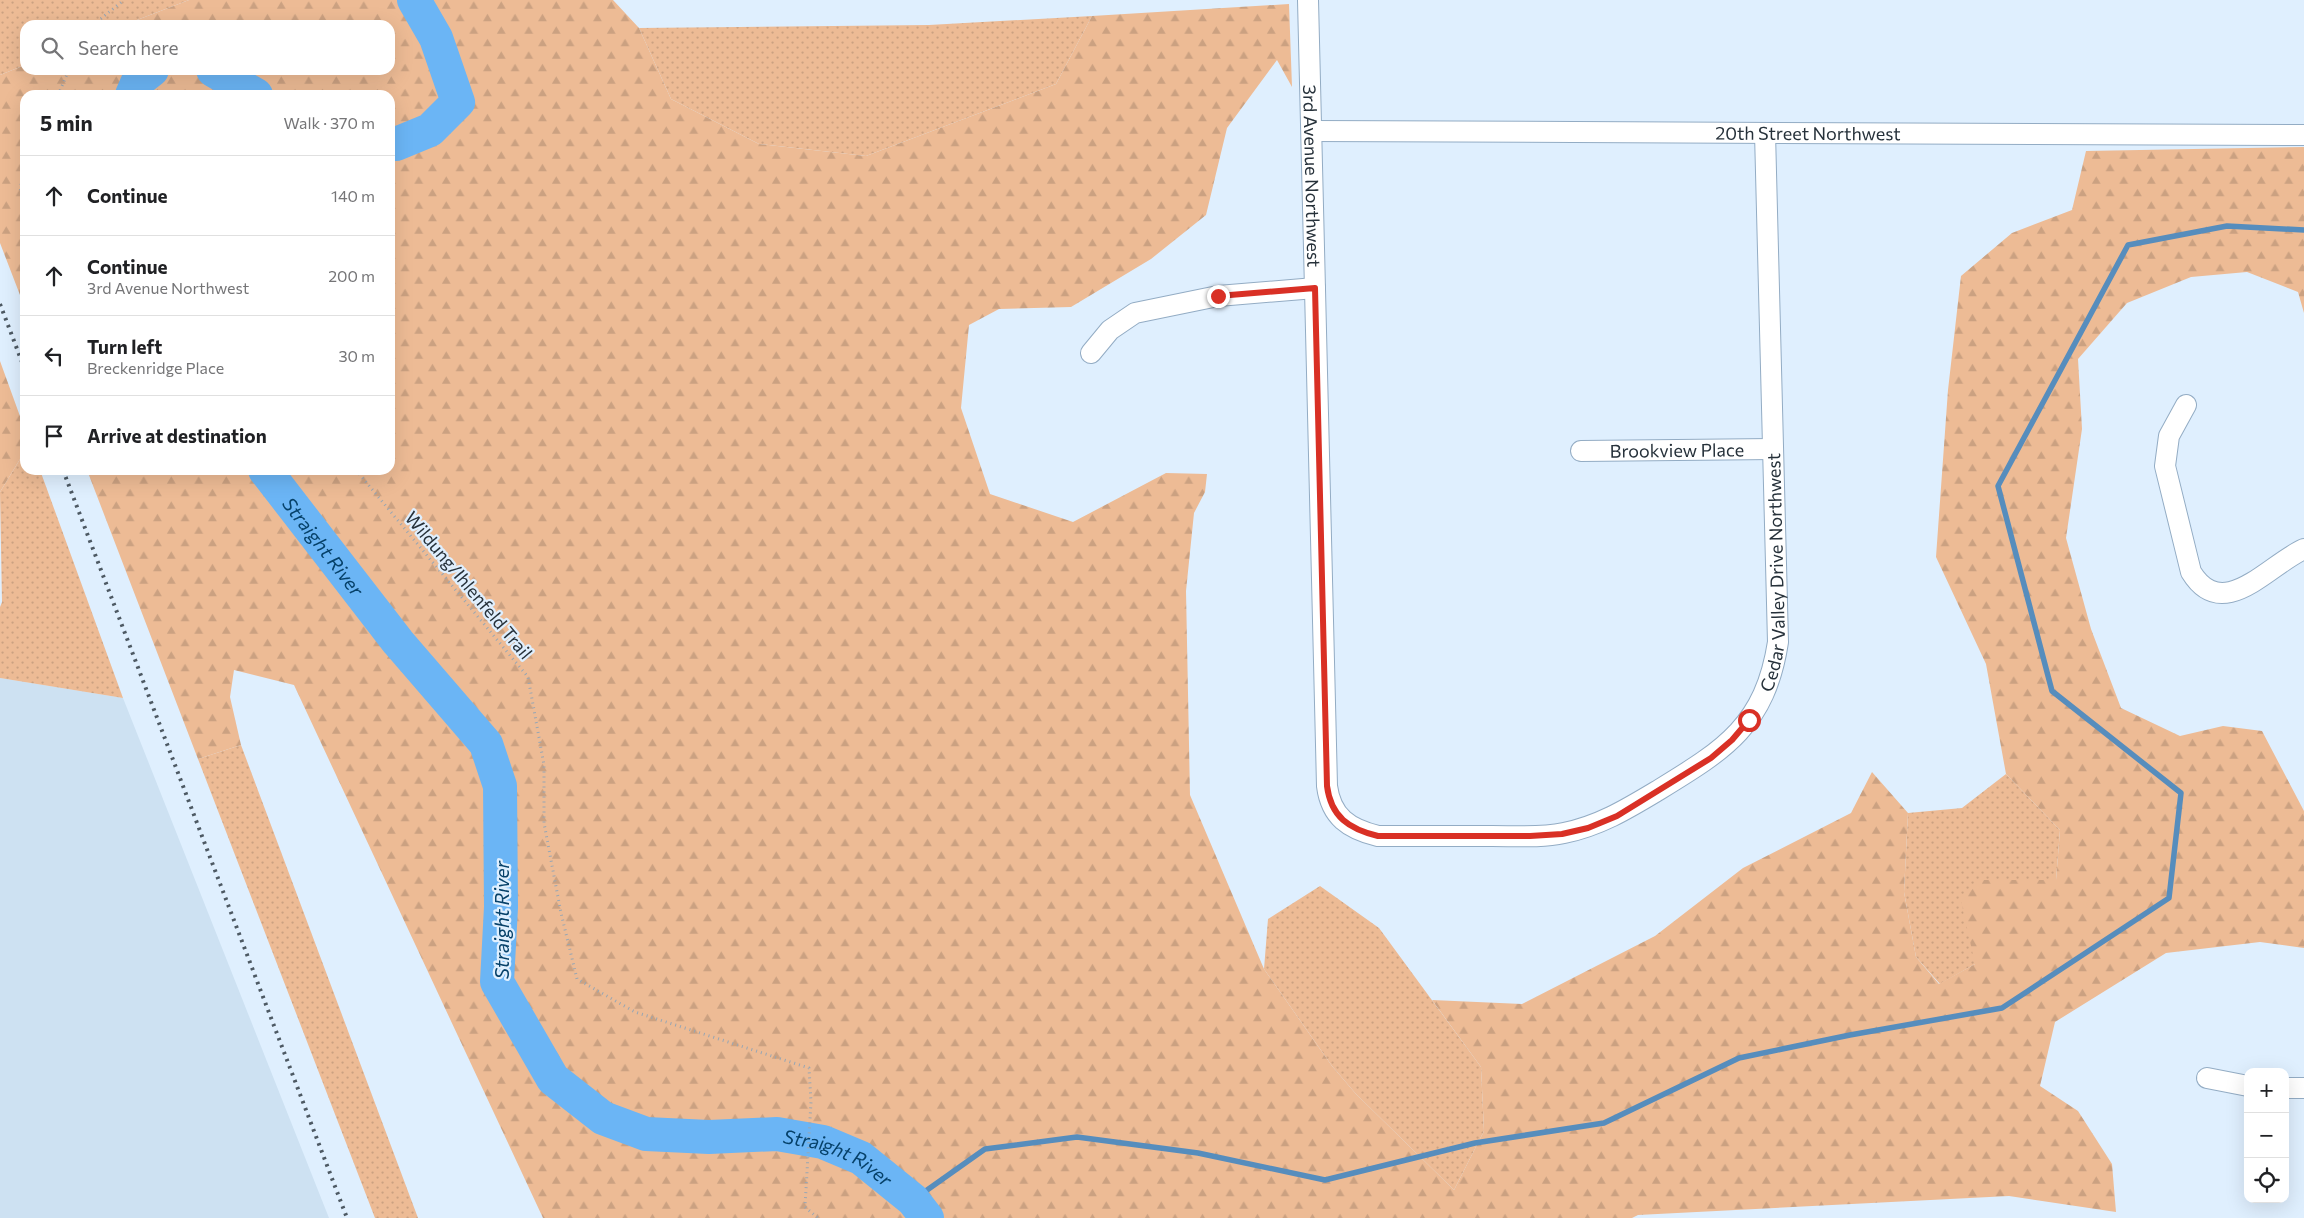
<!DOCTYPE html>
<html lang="en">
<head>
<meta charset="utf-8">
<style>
  body { margin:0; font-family:Commissioner,sans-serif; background:#f2f2f2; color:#202124 }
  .controls { position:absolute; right:15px; bottom:15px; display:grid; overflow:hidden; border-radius:10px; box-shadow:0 5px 20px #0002 }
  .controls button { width:45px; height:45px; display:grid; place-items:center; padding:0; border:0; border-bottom:1px solid #e0e0e0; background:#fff; color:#202124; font:25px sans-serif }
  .stop { position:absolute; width:15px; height:15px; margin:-11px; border:4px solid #d93025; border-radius:50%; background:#fff }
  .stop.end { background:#d93025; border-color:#fff; box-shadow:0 1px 5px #0008 }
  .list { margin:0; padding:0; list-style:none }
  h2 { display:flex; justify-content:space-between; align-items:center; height:65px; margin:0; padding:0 20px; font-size:21px }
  h2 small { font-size:16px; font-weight:400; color:#757577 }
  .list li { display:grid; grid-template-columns:32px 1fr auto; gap:15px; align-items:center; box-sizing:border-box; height:80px; padding:0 20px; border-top:1px solid #e0e0e0 }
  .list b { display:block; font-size:19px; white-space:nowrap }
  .list p { margin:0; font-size:16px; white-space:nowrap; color:#757577 }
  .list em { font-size:16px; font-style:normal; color:#757577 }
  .icon { flex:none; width:28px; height:28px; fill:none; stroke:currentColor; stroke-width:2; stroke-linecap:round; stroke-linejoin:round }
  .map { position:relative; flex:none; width:2304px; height:1218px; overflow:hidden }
  .search { position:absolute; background:#fff; box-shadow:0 5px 20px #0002; left:20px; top:20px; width:375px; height:55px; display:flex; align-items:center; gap:12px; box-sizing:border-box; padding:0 18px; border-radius:15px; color:#757577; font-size:19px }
  .panel { position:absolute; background:#fff; box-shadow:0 5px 20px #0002; left:20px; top:90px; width:375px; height:385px; border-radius:15px }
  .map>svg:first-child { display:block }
  .built { fill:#cde1f2 }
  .grass { fill:url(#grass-dots) }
  .forest { fill:url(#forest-firs) }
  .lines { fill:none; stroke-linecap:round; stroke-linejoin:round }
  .stream { stroke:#568dbd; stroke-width:5.5 }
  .river { stroke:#6bb5f5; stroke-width:34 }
  .minor-casing { stroke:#93acc4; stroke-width:22 }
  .path { stroke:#98a6b3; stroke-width:3; stroke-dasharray:1 4; stroke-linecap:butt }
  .minor { stroke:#fff; stroke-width:20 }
  .rail { stroke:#4d5963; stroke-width:4; stroke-dasharray:2.5 5; stroke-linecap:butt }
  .route { stroke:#d93025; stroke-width:6 }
  .labels { text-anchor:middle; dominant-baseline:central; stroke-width:4.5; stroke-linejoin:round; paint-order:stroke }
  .street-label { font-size:18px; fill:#26313a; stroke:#dfeffe }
  .water-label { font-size:19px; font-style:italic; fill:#064169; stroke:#dfeffe }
</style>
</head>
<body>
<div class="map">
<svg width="2304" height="1218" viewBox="0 0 2304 1218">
  <defs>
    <pattern id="grass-dots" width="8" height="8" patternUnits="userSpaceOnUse" patternTransform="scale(1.25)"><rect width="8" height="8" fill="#edbb95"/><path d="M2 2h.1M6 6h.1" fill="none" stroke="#cba181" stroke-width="1.8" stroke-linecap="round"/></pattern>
    <pattern id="forest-firs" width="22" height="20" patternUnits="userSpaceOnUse" patternTransform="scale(1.25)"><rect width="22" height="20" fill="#edbb95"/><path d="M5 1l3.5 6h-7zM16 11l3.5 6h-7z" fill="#cba181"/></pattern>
  </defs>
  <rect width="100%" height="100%" fill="#dfeffe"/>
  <path class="built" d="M0,678L123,698L329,1218H0Z"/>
  <path class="grass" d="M0,0H189L124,25H25V65L0,75Z
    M1092,16L1056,84L866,156L759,144L671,99L639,28L929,25Z
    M25,451V470H40L123,698L0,678V607L2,602L0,492Z
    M241,745L418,1218H375L198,759Z
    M2006,774L2060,830L2056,880H1982L1975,964L1940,984L1916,957L1904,892L1908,813L1962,808Z
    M1320,886L1379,928L1481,1067L1484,1131L1454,1190L1356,1094L1332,1066L1264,969L1268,919Z"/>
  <path class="forest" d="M189,0H613L639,28L671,99L759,144L866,156L1056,84L1092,16L1289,4L1292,87L1277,60L1227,128L1206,215L1151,259L1071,307L999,309L969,325L961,408L990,494L1073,522L1166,473L1207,474L1205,492L1194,513L1186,591L1190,795L1264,969L1332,1066L1356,1094L1454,1190L1484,1131L1481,1067L1432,1000L1522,1004L1655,936L1743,868L1851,813L1872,772L1908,813L1904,892L1916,957L1939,984L1975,964L1961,901L1981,880H2056L2060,830L2006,774L1986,664L1936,557L1948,390L1961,276L2012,233L2072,210L2086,151L2304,147V313L2298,292L2247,272L2191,277L2127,303L2078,359L2082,429L2066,538L2091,629L2121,708L2180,736L2223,726L2262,731L2304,811V948L2260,942L2166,953L2055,1022L2040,1086L2078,1111L2112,1164L2116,1212L2009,1196L1638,1215L1632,1218H543L294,685L234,670L230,697L241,745L198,759L87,470H390V95H25V308L0,243V75L25,65V70H390V25H124Z
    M0,361L25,430V451L0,492Z"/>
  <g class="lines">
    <path class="stream" d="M913,1200L985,1149L1077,1137L1198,1153L1325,1180L1475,1143L1604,1123L1739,1058L1850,1035L2002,1008L2169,898L2181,793L2052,691L1998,486L2128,245L2227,226L2304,230"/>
    <g class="river">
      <path d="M213,70L256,95"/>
      <path d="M132,95L138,81L152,70"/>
      <path d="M390,144H396L430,130L458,102L436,38L414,0"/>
      <path id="s1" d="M265,470L398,642L486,744L500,786L501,907L497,982L553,1079L603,1118L646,1134L709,1137L777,1134L823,1142L861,1158L913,1200L927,1218"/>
    </g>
    <g class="minor-casing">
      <g id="minor">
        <path id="s2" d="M1308,0L1327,786C1331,817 1349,829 1378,836C1416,836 1454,836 1492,836C1516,836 1541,838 1564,833C1599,826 1627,809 1657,791C1724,750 1765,726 1778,642L1765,133"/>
        <path id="s3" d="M1312,131L2304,135"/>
        <path d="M1091,353L1110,330L1135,313L1218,296L1315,288"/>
        <path d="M2186,405L2169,436L2165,466L2191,572C2223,624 2268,565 2304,549"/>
        <path id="s4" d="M1581,451L1773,449"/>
        <path d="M2207,1078L2248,1086"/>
        <path d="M2285,1088H2304"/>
      </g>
    </g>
    <path class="path" d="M93,25L124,0
      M58,95L69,70
      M25,175L20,187L25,209
      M356,470L528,677L544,765V823L561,913L577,979L635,1012L809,1068L811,1102L805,1207L818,1218"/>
    <use href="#minor" class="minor"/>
    <path class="rail" d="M0,304L25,370
      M63,470L347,1218"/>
  </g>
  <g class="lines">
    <path class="route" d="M1218,296L1315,288L1327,786C1331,817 1349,829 1378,836H1530L1562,834L1588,828L1617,816L1711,758L1732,740L1749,720"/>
  </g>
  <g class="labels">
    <g class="street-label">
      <text stroke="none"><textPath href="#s3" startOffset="496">20th Street Northwest</textPath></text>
      <text stroke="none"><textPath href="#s2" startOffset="176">3rd Avenue Northwest</textPath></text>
      <text stroke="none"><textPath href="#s4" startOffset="96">Brookview Place</textPath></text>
      <text stroke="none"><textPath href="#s2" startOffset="1422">Cedar Valley Drive Northwest</textPath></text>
      <text transform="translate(469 585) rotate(50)">Wildung/Ihlenfeld Trail</text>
    </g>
    <g class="water-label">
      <text stroke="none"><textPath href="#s1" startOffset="96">Straight River</textPath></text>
      <text transform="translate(501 920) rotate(-90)">Straight River</text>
      <text stroke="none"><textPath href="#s1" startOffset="1011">Straight River</textPath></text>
    </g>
  </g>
</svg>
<div class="controls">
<button>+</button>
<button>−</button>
<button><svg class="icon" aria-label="locate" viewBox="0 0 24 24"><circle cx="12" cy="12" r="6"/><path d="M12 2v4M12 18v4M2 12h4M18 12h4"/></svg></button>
</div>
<div class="stop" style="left:1749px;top:720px"></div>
<div class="stop end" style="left:1218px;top:296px"></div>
<div class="search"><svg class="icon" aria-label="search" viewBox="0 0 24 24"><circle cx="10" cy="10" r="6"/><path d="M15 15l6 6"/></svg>Search here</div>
<section class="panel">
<h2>5 min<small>Walk · 370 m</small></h2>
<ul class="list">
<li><svg class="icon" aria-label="ahead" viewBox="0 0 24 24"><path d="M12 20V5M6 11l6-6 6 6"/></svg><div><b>Continue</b></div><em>140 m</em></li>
<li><svg class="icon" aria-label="ahead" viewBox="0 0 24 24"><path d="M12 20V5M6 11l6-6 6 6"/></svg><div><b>Continue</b><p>3rd Avenue Northwest</p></div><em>200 m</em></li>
<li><svg class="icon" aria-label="left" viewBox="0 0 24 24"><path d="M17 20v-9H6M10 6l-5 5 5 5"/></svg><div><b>Turn left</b><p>Breckenridge Place</p></div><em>30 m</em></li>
<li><svg class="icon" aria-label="arrive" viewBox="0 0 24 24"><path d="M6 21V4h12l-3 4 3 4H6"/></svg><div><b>Arrive at destination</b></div></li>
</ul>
</section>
</div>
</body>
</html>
